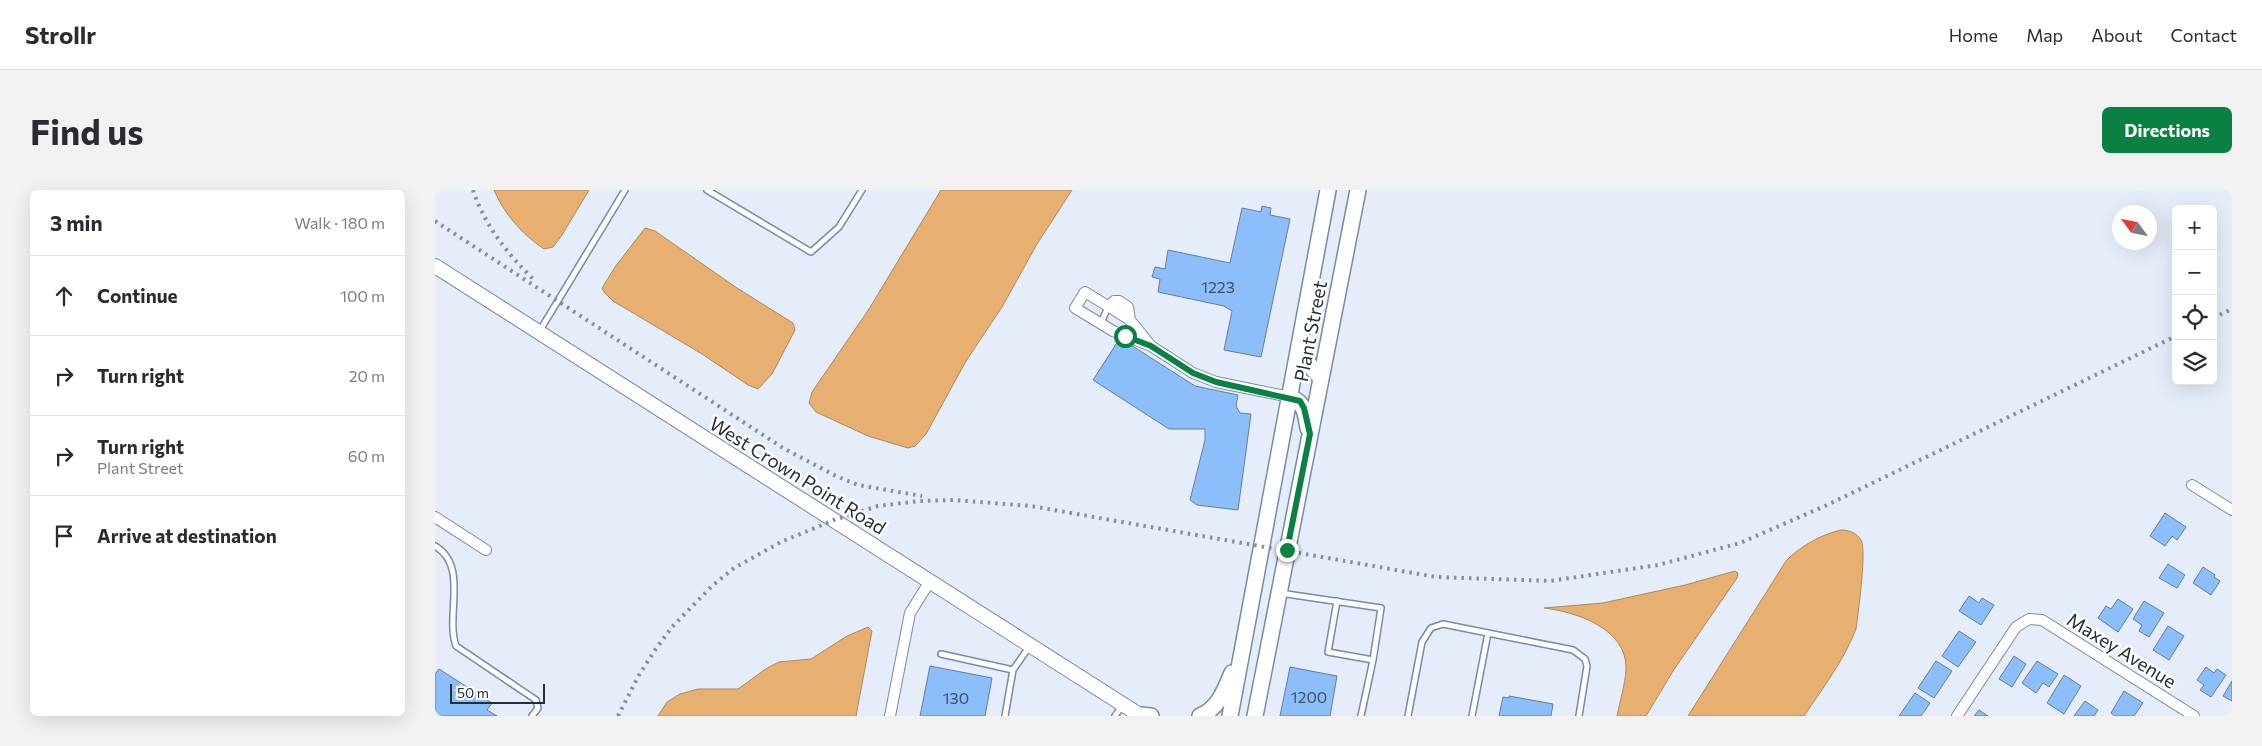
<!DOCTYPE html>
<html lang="en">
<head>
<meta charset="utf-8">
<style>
  body { margin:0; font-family:Commissioner,sans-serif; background:#f2f2f3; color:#2b2b33 }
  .controls { position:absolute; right:15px; top:15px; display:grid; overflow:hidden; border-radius:8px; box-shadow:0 5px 20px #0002 }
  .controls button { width:45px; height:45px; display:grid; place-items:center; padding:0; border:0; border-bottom:1px solid #e1e1e2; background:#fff; color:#2b2b33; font:25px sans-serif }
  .compass { position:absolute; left:1677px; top:15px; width:45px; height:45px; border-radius:50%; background:#fff; box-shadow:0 5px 20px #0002; rotate:303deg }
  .scale { position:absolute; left:15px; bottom:12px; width:95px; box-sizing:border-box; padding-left:5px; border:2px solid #242d38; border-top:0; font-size:14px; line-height:18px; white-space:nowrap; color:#242d38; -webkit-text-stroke:4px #fff; paint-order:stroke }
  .stop { position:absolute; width:15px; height:15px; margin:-11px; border:4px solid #0b8043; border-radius:50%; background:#fff }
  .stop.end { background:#0b8043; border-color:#fff; box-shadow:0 1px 5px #0008 }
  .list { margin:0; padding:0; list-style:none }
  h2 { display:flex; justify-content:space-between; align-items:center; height:65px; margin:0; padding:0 20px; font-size:21px }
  h2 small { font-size:16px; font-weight:400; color:#7c7c81 }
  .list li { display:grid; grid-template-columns:32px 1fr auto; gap:15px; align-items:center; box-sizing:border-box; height:80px; padding:0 20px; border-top:1px solid #e1e1e2 }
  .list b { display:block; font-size:19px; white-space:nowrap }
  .list p { margin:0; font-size:16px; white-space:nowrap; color:#7c7c81 }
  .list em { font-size:16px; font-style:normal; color:#7c7c81 }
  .icon { flex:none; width:28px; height:28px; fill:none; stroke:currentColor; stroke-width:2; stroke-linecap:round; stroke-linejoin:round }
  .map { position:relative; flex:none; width:1797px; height:526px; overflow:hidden; border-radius:8px }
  header { display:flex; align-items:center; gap:30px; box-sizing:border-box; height:70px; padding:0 25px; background:#fff; border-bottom:1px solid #e1e1e2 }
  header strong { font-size:24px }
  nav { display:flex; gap:28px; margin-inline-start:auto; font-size:18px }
  .intro { display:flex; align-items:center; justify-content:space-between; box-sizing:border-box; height:120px; padding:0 30px }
  h1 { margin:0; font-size:35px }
  .button { padding:12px 22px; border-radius:8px; background:#0b8043; color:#fff; font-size:18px; font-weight:700 }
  main { display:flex; gap:30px; padding:0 30px }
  aside { flex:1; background:#fff; border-radius:8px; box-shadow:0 5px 20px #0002 }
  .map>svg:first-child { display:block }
  .water { fill:#e7b071; stroke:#ac8960 }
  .building { fill:#8cbefb; stroke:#687d97 }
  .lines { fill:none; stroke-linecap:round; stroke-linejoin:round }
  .lane-casing { stroke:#768ba6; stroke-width:8 }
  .street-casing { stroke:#768ba6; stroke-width:12 }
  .secondary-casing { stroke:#768ba6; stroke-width:16 }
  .primary-casing { stroke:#768ba6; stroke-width:18 }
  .lane { stroke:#fff; stroke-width:5 }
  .street { stroke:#fff; stroke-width:10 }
  .secondary { stroke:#fff; stroke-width:14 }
  .primary { stroke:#fff; stroke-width:15 }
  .rail { stroke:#868f9b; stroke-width:4; stroke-dasharray:2.5 5; stroke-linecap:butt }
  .route { stroke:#0b8043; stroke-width:6 }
  .labels { text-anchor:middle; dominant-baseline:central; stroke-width:5; stroke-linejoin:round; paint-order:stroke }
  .number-label { font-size:16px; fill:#3e5169 }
  .street-label { font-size:19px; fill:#242d38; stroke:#fff }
</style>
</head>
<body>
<header>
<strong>Strollr</strong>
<nav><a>Home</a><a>Map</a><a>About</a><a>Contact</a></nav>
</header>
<div class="intro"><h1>Find us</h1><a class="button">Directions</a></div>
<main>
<aside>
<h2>3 min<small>Walk · 180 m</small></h2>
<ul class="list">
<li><svg class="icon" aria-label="ahead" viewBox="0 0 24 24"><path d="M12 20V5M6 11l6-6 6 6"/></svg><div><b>Continue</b></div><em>100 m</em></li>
<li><svg class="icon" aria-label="right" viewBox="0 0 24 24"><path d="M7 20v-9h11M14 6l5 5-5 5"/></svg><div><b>Turn right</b></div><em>20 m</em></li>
<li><svg class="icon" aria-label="right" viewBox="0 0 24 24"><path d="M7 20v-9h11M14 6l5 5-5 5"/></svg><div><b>Turn right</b><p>Plant Street</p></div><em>60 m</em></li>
<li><svg class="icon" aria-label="arrive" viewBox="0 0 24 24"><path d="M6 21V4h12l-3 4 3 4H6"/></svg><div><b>Arrive at destination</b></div></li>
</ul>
</aside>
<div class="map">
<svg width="1797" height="526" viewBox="0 0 1797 526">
  <rect width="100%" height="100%" fill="#e4edf9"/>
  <path class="water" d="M59,0H154L127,45L118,57L109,59C87,44 69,24 59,0Z
    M506,0H637L602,54L567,117L531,171L491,244L480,256L473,258L433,246L381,222L374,213L377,202L434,119Z
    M210,38L220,41L302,98L358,133L360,140L337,184L323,199L313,195L267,164L178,111L169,102L167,98L180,77Z
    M1406,340C1414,340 1422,343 1426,350C1432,359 1423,424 1421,439C1409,470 1388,498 1369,526H1253L1351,371C1364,357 1387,344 1406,340Z
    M1300,381L1303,383L1302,388L1238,481L1211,526H1182C1185,511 1190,495 1191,480C1193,439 1142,422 1109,418L1168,413L1250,395Z
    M433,437L437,441L421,526H223L232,512L245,504L263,499H303L332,478L344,472L376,469L412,446Z"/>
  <path class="building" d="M827,16L836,18L835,25L855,29L826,167L789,160L797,121L789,116L723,102L725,89L717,87L720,77L730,79L733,60L795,73L807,18L826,22Z
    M685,148L760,196L803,205L801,216L805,223L816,224L803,320L762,315L755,310L770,250V239H734L658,190Z
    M1730,323L1751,337L1742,350L1737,346L1730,356L1715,346Z
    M1733,374L1750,385L1742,398L1724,388Z
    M1768,377L1780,385L1779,387L1785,391L1776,405L1758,393Z
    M1534,406L1544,413L1547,408L1559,415L1546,435L1524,421Z
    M1683,409L1698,419L1683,442L1663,428L1671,416L1676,419Z
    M1709,411L1729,423L1714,447L1704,441L1707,435L1698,429Z
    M1733,436L1749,446L1734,470L1718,460Z
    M1524,441L1541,452L1523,477L1507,466Z
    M1579,466L1591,474L1577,497L1564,489Z
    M1501,471L1517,481L1499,508L1483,498Z
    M1602,471L1623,484L1614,497L1608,493L1601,503L1587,493Z
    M495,476L557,488L550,526H485Z
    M855,477L902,486L895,526H845Z
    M1771,477L1779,483L1782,479L1791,485L1776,507L1765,500L1769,495L1762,490Z
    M4,479L57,513L52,520L62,526H0V484Z
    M1629,485L1646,496L1629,524L1612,513Z
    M1797,491V511L1788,506Z
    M1689,501L1708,513L1699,526H1680L1676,523Z
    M1480,503L1495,513L1486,526H1464Z
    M1074,506L1118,514L1116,526H1064L1068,507L1074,508Z
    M1650,511L1663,520L1659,526H1639Z
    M1544,520L1553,526H1539Z"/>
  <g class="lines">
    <g class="lane-casing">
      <path id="lane" d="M272,0L376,62L404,37L427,0
        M666,133L673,117
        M104,142L190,0
        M0,356C34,376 10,425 21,456L101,510L103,518L97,526
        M845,403L946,418L938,470L926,526
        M902,411L893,462L938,470
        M506,464L578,480
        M570,526L578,480L594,457
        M680,526L687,516
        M973,526L987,452L996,438L1008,434L1138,460L1150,469L1152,476L1144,526
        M1037,526L1053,443"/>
    </g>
    <g class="street-casing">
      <path id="street" d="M673,117L679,111H684L693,117L695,130
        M716,156L695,130L650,102L640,118L678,141L716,156L758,183L781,192L855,207
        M1757,295L1797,320
        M0,327L51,360
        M455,526L475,423L495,391
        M1522,526L1581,437L1594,429L1607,430L1759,526"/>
    </g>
    <g class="secondary-casing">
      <path id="secondary" d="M0,76L706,526"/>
    </g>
    <g class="primary-casing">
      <path id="primary" d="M866,153C869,169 875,177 886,188
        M855,207C870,213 870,222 873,238
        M705,525L716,526
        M765,526C783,519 790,500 797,483
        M795,526L893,0
        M820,526L923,0"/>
    </g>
    <use href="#lane" class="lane"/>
    <use href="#street" class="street"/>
    <use href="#secondary" class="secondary"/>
    <use href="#primary" class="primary"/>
    <path class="rail" d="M38,0C50,36 72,63 98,89
      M0,31L348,258L401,286L423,295L487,306
      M1778,128L1797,119
      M183,526L204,485L220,460L237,437L277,396L299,378L346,352L399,330L443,316L485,311L519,310L596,316L1001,387L1115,391L1223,375L1305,353L1390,316L1741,146"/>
  </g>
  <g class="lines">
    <path class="route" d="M690,146L716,156L758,183L781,192L865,211L869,218L875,244L852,360"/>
  </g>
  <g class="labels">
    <g class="number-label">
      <text x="783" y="96">1223</text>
      <text x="874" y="506">1200</text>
      <text x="521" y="507">130</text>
    </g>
    <g class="street-label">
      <text transform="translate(875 141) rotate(-79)">Plant Street</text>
      <text transform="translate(363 285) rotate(32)">West Crown Point Road</text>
      <text transform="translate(1687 460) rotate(32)">Maxey Avenue</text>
    </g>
  </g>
</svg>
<div class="controls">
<button>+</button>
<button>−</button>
<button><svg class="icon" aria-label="locate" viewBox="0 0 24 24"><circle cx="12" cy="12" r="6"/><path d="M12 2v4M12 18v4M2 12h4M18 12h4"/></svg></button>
<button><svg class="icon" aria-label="layers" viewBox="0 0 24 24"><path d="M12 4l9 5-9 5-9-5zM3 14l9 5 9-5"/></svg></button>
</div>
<svg class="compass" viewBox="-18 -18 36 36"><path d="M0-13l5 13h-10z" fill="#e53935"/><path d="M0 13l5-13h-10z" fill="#7c7c81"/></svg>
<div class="scale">50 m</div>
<div class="stop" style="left:690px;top:146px"></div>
<div class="stop end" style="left:852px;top:360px"></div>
</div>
</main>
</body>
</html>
